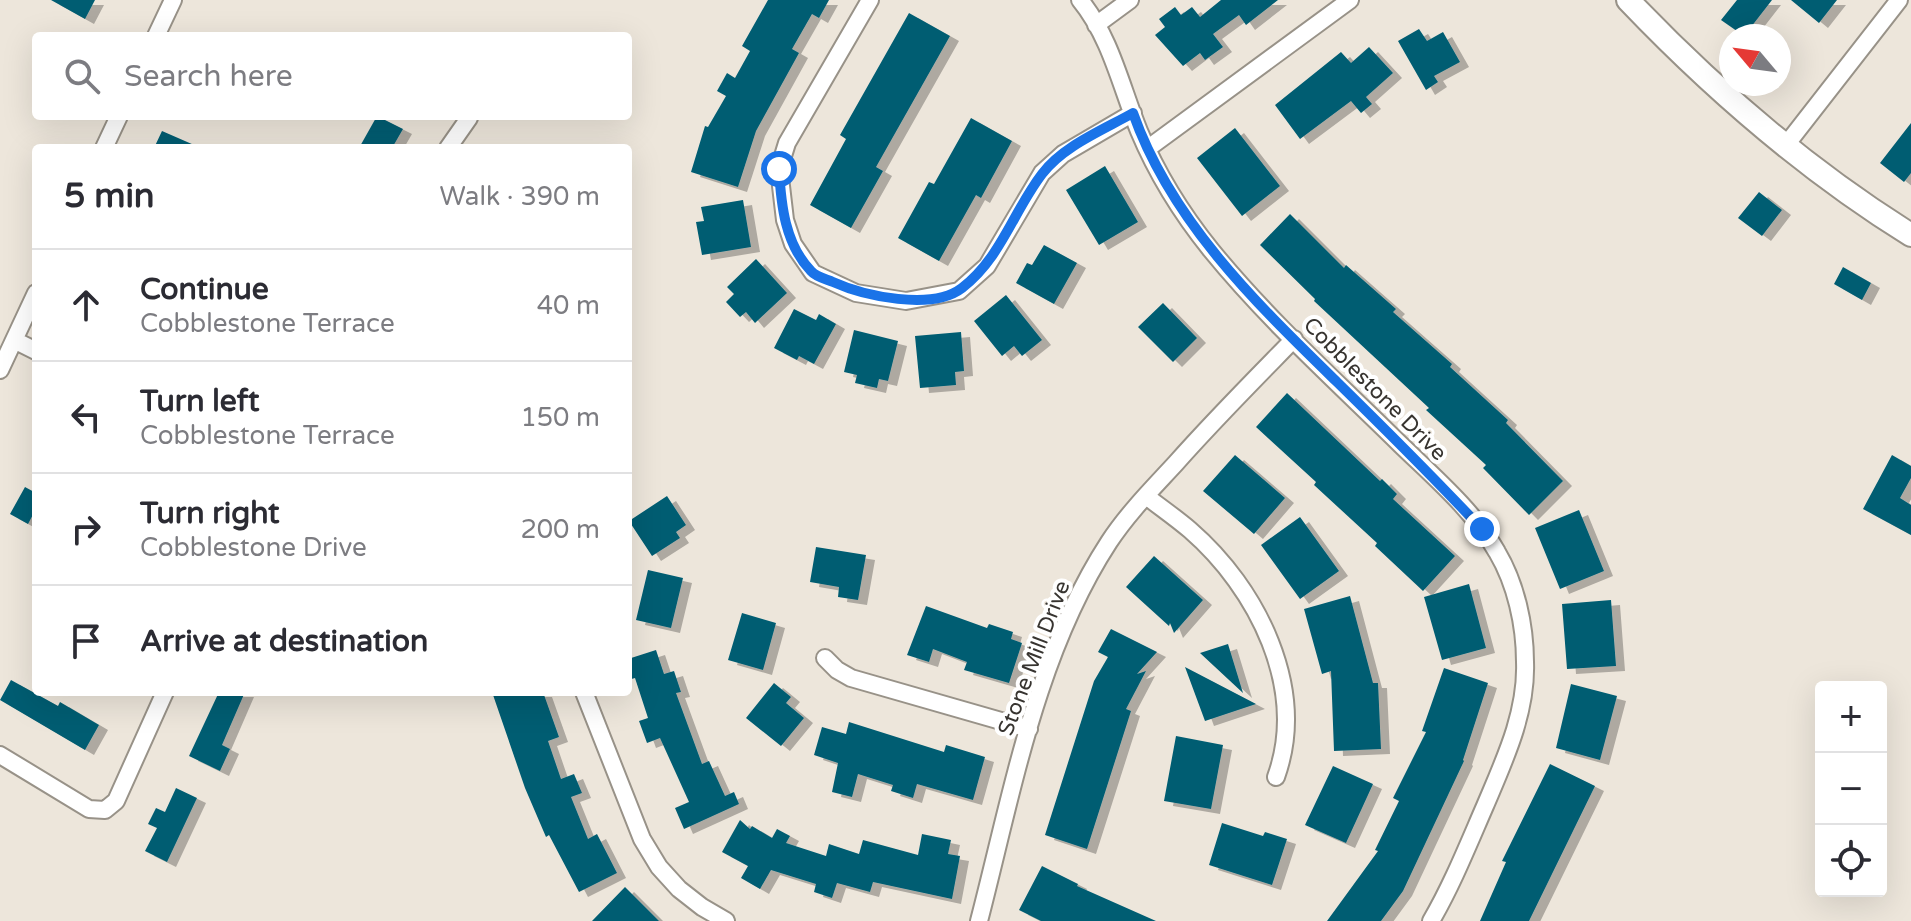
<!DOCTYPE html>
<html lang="en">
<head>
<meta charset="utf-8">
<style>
  body { margin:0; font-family:"Varela Round",sans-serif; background:#f7f7f7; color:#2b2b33 }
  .controls { position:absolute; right:24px; bottom:24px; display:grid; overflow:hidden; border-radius:8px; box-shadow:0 8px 32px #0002 }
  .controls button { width:72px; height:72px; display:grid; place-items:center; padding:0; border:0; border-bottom:2px solid #e1e1e2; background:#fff; color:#2b2b33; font:40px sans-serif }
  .compass { position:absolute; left:1719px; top:24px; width:72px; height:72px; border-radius:50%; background:#fff; box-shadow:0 8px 32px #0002; rotate:299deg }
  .stop { position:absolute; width:24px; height:24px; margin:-18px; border:6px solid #1a73e8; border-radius:50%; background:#fff }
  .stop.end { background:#1a73e8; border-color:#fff; box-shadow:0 2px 8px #0008 }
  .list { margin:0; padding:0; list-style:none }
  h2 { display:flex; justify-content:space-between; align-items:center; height:104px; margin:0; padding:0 32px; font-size:34px }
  h2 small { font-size:26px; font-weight:400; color:#7c7c81 }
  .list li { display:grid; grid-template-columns:52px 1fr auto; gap:24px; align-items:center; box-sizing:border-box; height:112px; padding:0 32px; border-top:2px solid #e1e1e2 }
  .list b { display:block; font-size:30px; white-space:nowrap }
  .list p { margin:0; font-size:26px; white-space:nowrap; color:#7c7c81 }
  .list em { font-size:26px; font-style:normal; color:#7c7c81 }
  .icon { flex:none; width:44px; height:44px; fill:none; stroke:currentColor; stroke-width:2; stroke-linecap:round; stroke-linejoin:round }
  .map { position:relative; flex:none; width:1911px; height:921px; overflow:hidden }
  .search { position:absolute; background:#fff; box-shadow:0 8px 32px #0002; left:32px; top:32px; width:600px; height:88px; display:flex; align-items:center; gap:20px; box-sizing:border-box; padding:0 28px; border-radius:8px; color:#7c7c81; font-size:30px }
  .panel { position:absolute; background:#fff; box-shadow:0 8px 32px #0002; left:32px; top:144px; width:600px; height:552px; border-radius:8px }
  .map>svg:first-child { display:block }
  .building { fill:#025d72; filter:url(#shadow) }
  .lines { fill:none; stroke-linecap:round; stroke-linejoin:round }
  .street-casing { stroke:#989288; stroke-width:20 }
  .secondary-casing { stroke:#989288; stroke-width:26 }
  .street { stroke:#fff; stroke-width:16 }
  .secondary { stroke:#fff; stroke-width:22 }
  .route { stroke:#1a73e8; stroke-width:10 }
  .labels { text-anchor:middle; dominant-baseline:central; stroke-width:8; stroke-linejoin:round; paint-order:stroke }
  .street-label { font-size:22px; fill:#373430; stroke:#fff }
</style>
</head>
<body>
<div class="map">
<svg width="1911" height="921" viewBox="0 0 1911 921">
  <defs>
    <filter id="shadow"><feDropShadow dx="9" dy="5" stdDeviation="0" flood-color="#0004"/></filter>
  </defs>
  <rect width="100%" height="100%" fill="#ede6db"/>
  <path class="building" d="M51,0H95L85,19Z
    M768,0H829L819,18L812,14L792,49L799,53L756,131L738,187L691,172L705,126L708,127L726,96L717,91L727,73L735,78L750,51L742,46Z
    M1221,0H1278L1246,25L1239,15L1213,34L1223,47L1205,60L1200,53L1183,66L1155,35L1165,27L1159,19L1175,7L1181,15L1192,7L1200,17Z
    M1737,0H1772L1744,36L1721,20Z
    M1791,0H1837L1819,23Z
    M909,13L950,36L876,167L883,171L851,228L810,205L846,139L840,135Z
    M1419,29L1427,41L1443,32L1460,62L1434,76L1438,82L1426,90L1398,41Z
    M1369,47L1393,73L1366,97L1372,104L1361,113L1351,101L1300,139L1275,105L1341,52L1351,63Z
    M377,116L403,129L392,148H359Z
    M971,118L1012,141L981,198L976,195L939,261L898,238L929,182L934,184Z
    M1911,123V173L1904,182L1880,163Z
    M1235,128L1280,186L1242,216L1197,158Z
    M162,131L201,148H154Z
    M1105,166L1138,222L1099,245L1066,190Z
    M1759,192L1782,210L1762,236L1738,218Z
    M743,200L751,247L702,255L696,222L704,221L701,207Z
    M1290,214L1344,268L1346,265L1396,309L1393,312L1452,364L1450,367L1508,420L1506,423L1563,481L1529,515L1483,468L1486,465L1426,410L1429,408L1314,301L1315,299L1260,245Z
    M1044,245L1077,263L1054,304L1016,283L1027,263L1032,265Z
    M756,259L787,293L755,323L746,312L740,317L726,302L734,294L727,287Z
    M1843,267L1871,283L1862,300L1834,284Z
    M1006,295L1042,340L1022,356L1014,346L1002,356L974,321Z
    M1163,303L1197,338L1173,362L1138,327Z
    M794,309L816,320L819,314L836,324L814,364L799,356L797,360L774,348Z
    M854,330L898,341L888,381L879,379L877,388L855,383L857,375L844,372Z
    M961,332L964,371L955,372L956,385L920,388L915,336Z
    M1287,393L1380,481L1382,479L1397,494L1393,499L1455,556L1423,591L1375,546L1377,543L1314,485L1316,482L1256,427Z
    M1235,455L1285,498L1254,534L1203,491Z
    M1892,455L1911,466V478L1900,498L1911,505V535L1863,509Z
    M25,487L36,493V509L28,524L10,514Z
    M667,496L686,525L676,532L680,538L652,556L629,521Z
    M1579,510L1604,571L1560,589L1535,528Z
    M1300,517L1339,571L1300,599L1261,545Z
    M816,547L866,555L858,600L838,597L839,587L810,582Z
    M1154,556L1203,600L1174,633L1170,623L1169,626L1126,587Z
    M648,570L683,578L671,628L636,620Z
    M1469,584L1486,648L1442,660L1424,597Z
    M1350,596L1373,683H1378L1381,749L1334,751L1331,671L1322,674L1304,609Z
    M1611,600L1616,666L1567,669L1562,604Z
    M926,606L987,628L989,624L1013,632L1011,639L1022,643L1009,683L964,670L967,662L933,649L929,662L907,655Z
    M742,613L776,623L763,670L728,660Z
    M1111,629L1157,652L1137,674L1146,671L1126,709L1131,711L1087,849L1045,835L1094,681L1108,657L1098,652Z
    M1228,644L1243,693L1200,653Z
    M656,650L664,674L674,671L681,692L676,693L702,764L709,761L725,796L734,792L739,804L684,829L675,808L689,802L660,738L647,743L639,721L648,718L635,678L628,680V659Z
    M1185,667L1256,704L1205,721Z
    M1444,668L1488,683L1463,760L1464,761L1403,891L1381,921H1327L1378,851L1375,850L1399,801L1393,798L1426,732L1422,731Z
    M11,680L58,706L60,702L99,725L85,750L0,700Z
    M774,683L791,697L786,703L804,718L781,746L746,718Z
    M1571,684L1617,696L1600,760L1556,748Z
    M219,692H245L222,745L230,749L220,771L189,756Z
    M492,692H543L559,737L548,741L561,779L574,774L582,793L571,797L588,839L597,834L617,873L579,892L549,835L546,837L525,788Z
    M849,722L944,752L946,745L985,757L973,800L917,784L913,798L891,791L893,785L858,774L852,797L832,792L838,763L814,755L822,727L846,734Z
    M1176,736L1223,745L1211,809L1164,801Z
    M1550,764L1595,786L1529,921H1480L1506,862L1502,861Z
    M1333,766L1373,784L1346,843L1305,825Z
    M176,788L197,798L167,862L145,851L157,828L148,824L156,808L165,812Z
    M740,820L750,829L752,826L772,838L777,829L790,836L786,843L826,856L829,844L859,854L863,840L918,855L922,834L951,840L948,854L960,856L952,899L873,882L870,892L837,883L832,898L814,892L816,884L771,870L760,889L741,878L748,866L722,852Z
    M1222,823L1263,836L1265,832L1287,839L1272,885L1209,865Z
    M1042,866L1078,884L1077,886L1156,921H1041L1019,910Z
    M625,887L659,921H592Z"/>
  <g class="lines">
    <g class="street-casing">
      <path id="street" d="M870,0L787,143L779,169L785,220L793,244L813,273L856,293L906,301L959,291L987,266L1042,173L1063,154L1133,113
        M1080,0C1111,38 1121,87 1139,131C1157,174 1182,214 1211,250C1268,320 1336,381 1401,445C1434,477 1474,511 1497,552C1516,584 1525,625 1525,662C1527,713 1504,761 1485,806C1468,845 1452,885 1431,921
        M1096,25L1130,0
        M156,36L173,0
        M1786,145L1899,0
        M104,148L119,116
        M448,148L469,118
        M1147,149L1350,0
        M14,340L36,351
        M0,370L36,293
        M1146,496C1160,507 1176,518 1190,530C1257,588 1308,688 1276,777
        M825,658L837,670L851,678L1029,729
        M584,692L642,839L659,867L679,889L702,907L726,921
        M0,755L89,809L105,810L116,801L165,692
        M979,921C1012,794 1036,654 1109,542C1128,513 1153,488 1176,463C1214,420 1254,380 1294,339"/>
    </g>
    <g class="secondary-casing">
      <path id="secondary" d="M1628,0C1712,88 1808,171 1911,235"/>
    </g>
    <use href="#street" class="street"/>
    <use href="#secondary" class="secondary"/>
  </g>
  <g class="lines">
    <path class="route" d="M779,169C781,205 785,244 811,271C816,277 826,279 833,282C864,296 932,311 962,288C1001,258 1013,212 1042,174C1063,146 1103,130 1133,113C1171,221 1256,303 1337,382C1386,430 1435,479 1482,529"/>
  </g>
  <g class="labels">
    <g class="street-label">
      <text transform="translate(1375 389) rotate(45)">Cobblestone Drive</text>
      <text transform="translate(1034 658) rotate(-69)">Stone Mill Drive</text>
    </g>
  </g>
</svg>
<div class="controls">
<button>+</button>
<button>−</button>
<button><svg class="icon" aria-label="locate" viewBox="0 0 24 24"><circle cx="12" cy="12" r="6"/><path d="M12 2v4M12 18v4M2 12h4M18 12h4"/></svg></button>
</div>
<svg class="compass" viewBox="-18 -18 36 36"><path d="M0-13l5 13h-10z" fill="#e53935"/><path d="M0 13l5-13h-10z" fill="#7c7c81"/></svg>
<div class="stop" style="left:779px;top:169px"></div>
<div class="stop end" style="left:1482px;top:529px"></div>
<div class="search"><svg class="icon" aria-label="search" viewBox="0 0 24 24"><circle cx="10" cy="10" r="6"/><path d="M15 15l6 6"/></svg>Search here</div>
<section class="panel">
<h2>5 min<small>Walk · 390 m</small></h2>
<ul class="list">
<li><svg class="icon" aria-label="ahead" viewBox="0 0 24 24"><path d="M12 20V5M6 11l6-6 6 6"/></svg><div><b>Continue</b><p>Cobblestone Terrace</p></div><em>40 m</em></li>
<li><svg class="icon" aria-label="left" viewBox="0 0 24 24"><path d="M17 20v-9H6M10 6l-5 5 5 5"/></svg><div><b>Turn left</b><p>Cobblestone Terrace</p></div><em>150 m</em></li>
<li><svg class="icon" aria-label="right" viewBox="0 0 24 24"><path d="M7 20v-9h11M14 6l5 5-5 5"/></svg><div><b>Turn right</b><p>Cobblestone Drive</p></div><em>200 m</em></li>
<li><svg class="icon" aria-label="arrive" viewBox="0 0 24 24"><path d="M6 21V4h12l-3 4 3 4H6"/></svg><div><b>Arrive at destination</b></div></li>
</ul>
</section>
</div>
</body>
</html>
